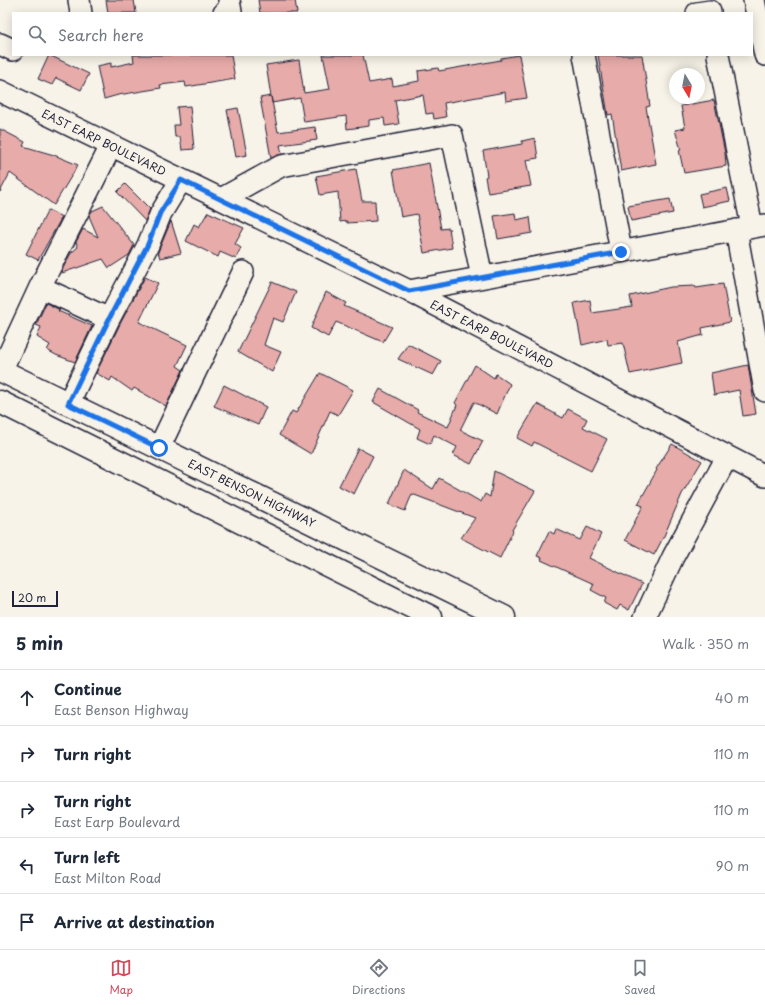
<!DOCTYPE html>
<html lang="en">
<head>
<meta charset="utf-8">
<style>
  body { margin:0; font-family:"Playpen Sans",sans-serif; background:#f6f6f7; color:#1f2937 }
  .compass { position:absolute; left:669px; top:68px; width:36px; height:36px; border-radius:50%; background:#fff; box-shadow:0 2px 10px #0003; rotate:170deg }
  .scale { position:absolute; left:12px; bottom:10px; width:46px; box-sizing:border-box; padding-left:4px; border:2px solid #22223b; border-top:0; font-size:11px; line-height:14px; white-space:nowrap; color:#22223b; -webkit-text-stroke:3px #f7f3e8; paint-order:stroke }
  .stop { position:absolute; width:12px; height:12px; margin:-9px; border:3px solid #1a73e8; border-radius:50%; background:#fff }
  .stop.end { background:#1a73e8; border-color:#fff; box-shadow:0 1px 4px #0008 }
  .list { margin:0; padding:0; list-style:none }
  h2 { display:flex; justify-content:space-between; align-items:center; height:52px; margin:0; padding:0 16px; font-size:17px }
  h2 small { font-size:13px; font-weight:400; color:#747a83 }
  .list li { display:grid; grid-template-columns:26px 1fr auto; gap:12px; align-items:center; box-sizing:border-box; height:56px; padding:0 16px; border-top:1px solid #e0e1e3 }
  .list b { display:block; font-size:15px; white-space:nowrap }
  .list p { margin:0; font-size:13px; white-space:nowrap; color:#747a83 }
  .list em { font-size:13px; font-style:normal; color:#747a83 }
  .icon { flex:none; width:22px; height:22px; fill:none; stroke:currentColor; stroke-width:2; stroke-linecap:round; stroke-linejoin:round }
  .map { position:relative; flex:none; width:765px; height:617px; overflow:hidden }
  .search { position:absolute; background:#fff; box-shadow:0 2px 10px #0003; left:12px; right:12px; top:12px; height:44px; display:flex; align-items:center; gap:10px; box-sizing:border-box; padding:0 14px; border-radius:0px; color:#747a83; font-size:15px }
  .sheet { height:332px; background:#fff }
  nav { display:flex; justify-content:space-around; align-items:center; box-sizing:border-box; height:56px; border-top:1px solid #e0e1e3; background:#fff; font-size:11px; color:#747a83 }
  nav a { display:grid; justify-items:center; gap:2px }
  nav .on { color:#d1495b }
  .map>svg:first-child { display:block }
  .building { fill:#e7aba9; stroke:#22223b }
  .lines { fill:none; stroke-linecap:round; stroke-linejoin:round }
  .minor-casing { stroke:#22223b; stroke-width:24 }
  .major-casing { stroke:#22223b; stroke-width:25 }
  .minor { stroke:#f7f3e8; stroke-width:21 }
  .major { stroke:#f7f3e8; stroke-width:22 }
  .route { stroke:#1a73e8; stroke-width:5 }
  .labels { text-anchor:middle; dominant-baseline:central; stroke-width:3; stroke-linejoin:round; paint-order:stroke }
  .street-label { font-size:11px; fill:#22223b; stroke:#f7f3e8 }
</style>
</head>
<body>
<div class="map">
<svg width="765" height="617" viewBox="0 0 765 617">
  <rect width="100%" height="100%" fill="#f7f3e8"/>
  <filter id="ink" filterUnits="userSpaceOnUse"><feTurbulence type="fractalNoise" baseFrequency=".025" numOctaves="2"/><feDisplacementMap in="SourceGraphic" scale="8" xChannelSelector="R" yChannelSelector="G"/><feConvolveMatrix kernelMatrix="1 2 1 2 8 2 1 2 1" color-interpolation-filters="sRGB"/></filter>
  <g filter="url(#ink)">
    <path class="building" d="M106,0H134L136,13H108Z
      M258,0H295L297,13H260Z
      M49,55L89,74L81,90L56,78L52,85L38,79Z
      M133,55H231L235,79L186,87L185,82L160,85L161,88L118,95L104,99L97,66L111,63V67L134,62Z
      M323,55H363L369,83L392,79L393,86L419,81L418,71L438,68L439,71L501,60V58L519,55L527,98L506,101L505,92L444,103L446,117L434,119L433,113L426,114L423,95L395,100L399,124L385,126L384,118L369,120V126L347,129L346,116L304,122L300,98L272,103L266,65L299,60L304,93L330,89Z
      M598,55H642L650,106L646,107L656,164L621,171L612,114L608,115Z
      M271,96L278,132L315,127L317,140L280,145L282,154L271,158L260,98Z
      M714,100L725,153L726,166L684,173L679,150H681L675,130L685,128L681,106Z
      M190,106L194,149L182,150L180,137H175L174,125H179L177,107Z
      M238,108L247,155L236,157L227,110Z
      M0,129L25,142L23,146L54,155L78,165L54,205L10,173L0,192Z
      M535,138L538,158L526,160L531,186L488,193L485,177L487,176L483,151L522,144V141Z
      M429,163L441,229L449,228L452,248L424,253L417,214L401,217L393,170Z
      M356,169L362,201H375L376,221L347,223V221L340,222L338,192L320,195L316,176Z
      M125,184L150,209L145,221L117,192Z
      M727,188L730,201L702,207L699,194Z
      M670,199L673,213L631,221L628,206Z
      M103,206L134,245L129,255L109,268L103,259L62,273L61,272L71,253L78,247L76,242L83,229L98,237L89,216L92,211Z
      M48,210L62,217L38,260L26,254Z
      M208,212L244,228L235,244L241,248L236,259L220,252L218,257L186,241L194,224L199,227Z
      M515,213L516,220L530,217L532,233L498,239L494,216Z
      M171,221L181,253L160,258L158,252Z
      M145,277L158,283L139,322L187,345L177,366L183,370L166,406L134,388L132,391L112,377L110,381L96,373L120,324Z
      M272,282L296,292L283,322L273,318L264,345L281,352L272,372L238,352Z
      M723,284L730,322L702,328L703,335L678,342L682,363L630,374L623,343L608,345L607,339L582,345L574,303L590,300L592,313L632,307L630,296L671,287L695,286L696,288Z
      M326,292L346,303L344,306L392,327L383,342L336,322L328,337L311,328Z
      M46,303L60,310L58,311L92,326L75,362L56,355L47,350L50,345L37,337L41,327L36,325Z
      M408,344L441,361L433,375L398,359Z
      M475,365L494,378L496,374L510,384L497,414L474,402L460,430L483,441L471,464L453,455L457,447L434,435L430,444L417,438L420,429L373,402L380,389L418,410L417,412L448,427L457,405L455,403Z
      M748,365L756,414L743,416L739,390L714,395L711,373Z
      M320,373L353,390L338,415L330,411L311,454L279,435L292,411L296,413Z
      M224,385L266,407L258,425L214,406Z
      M537,404L563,418L568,409L587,419L583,427L607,439L591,471L534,442L532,446L517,438Z
      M672,444L702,461L682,494L664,536L654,555L625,540L643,506L638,504L657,470L656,469Z
      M358,448L373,456L354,494L339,486Z
      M404,470L433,489L439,478L481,502L485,494L490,497L494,471L535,491L512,530L513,531L500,558L461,538L475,518L412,494L405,511L389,504Z
      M587,527L601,534L589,558L642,584L629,610L620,605L617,610L604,603L606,598L591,590L594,584L541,560L542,558L537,556L549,531L554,534L556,529L580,540Z"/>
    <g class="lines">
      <g class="minor-casing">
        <path id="minor" d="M79,0L81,13
          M754,0L765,55
          M224,13L231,12L229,0
          M697,13L710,11V13
          M0,44L13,50
          M584,55L621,251
          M718,55L752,227
          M0,91L409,291L765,476
          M221,199L281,166L452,135L482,277
          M736,230L765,391
          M40,287L109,319
          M409,291L765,225
          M1,371L40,287L111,146
          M68,404L109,319L148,245L161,213L181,180
          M159,448L243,272
          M645,617L673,557L727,457"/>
      </g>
      <g class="major-casing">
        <path id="major" d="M0,370L504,617
          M0,402L431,617"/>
      </g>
      <use href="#minor" class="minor"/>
      <use href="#major" class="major"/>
    </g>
  </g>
  <g class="lines" filter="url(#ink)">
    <path class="route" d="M159,448L68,404L109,319L148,244L160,213L181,180L409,291L621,252"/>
  </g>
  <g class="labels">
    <g class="street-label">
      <text transform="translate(104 142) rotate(26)">EAST EARP BOULEVARD</text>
      <text transform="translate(492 334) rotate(27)">EAST EARP BOULEVARD</text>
      <text transform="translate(252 493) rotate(26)">EAST BENSON HIGHWAY</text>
    </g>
  </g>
</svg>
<svg class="compass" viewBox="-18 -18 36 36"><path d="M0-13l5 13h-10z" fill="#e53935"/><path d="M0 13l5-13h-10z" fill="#747a83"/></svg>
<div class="scale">20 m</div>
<div class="stop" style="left:159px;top:448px"></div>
<div class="stop end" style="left:621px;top:252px"></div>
<div class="search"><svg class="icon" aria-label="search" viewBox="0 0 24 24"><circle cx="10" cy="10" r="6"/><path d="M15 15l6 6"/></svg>Search here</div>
</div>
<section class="sheet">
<h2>5 min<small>Walk · 350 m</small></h2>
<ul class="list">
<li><svg class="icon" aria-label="ahead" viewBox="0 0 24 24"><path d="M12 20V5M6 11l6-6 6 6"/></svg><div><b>Continue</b><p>East Benson Highway</p></div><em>40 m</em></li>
<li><svg class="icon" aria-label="right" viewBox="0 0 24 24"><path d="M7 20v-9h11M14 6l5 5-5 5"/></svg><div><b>Turn right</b></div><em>110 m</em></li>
<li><svg class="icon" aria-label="right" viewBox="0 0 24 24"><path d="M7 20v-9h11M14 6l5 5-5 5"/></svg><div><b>Turn right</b><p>East Earp Boulevard</p></div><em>110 m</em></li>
<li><svg class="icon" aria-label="left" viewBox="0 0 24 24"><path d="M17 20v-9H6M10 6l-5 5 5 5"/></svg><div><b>Turn left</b><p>East Milton Road</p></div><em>90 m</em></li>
<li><svg class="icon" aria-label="arrive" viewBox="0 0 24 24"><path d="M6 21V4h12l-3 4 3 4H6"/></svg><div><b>Arrive at destination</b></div></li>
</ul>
</section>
<nav>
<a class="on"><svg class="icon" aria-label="map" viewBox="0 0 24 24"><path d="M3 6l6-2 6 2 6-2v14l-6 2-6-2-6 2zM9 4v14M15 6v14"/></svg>Map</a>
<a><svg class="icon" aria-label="directions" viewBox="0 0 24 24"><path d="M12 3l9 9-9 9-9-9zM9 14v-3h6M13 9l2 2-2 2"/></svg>Directions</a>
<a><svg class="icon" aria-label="saved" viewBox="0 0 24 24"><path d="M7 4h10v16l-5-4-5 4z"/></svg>Saved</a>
</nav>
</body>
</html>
